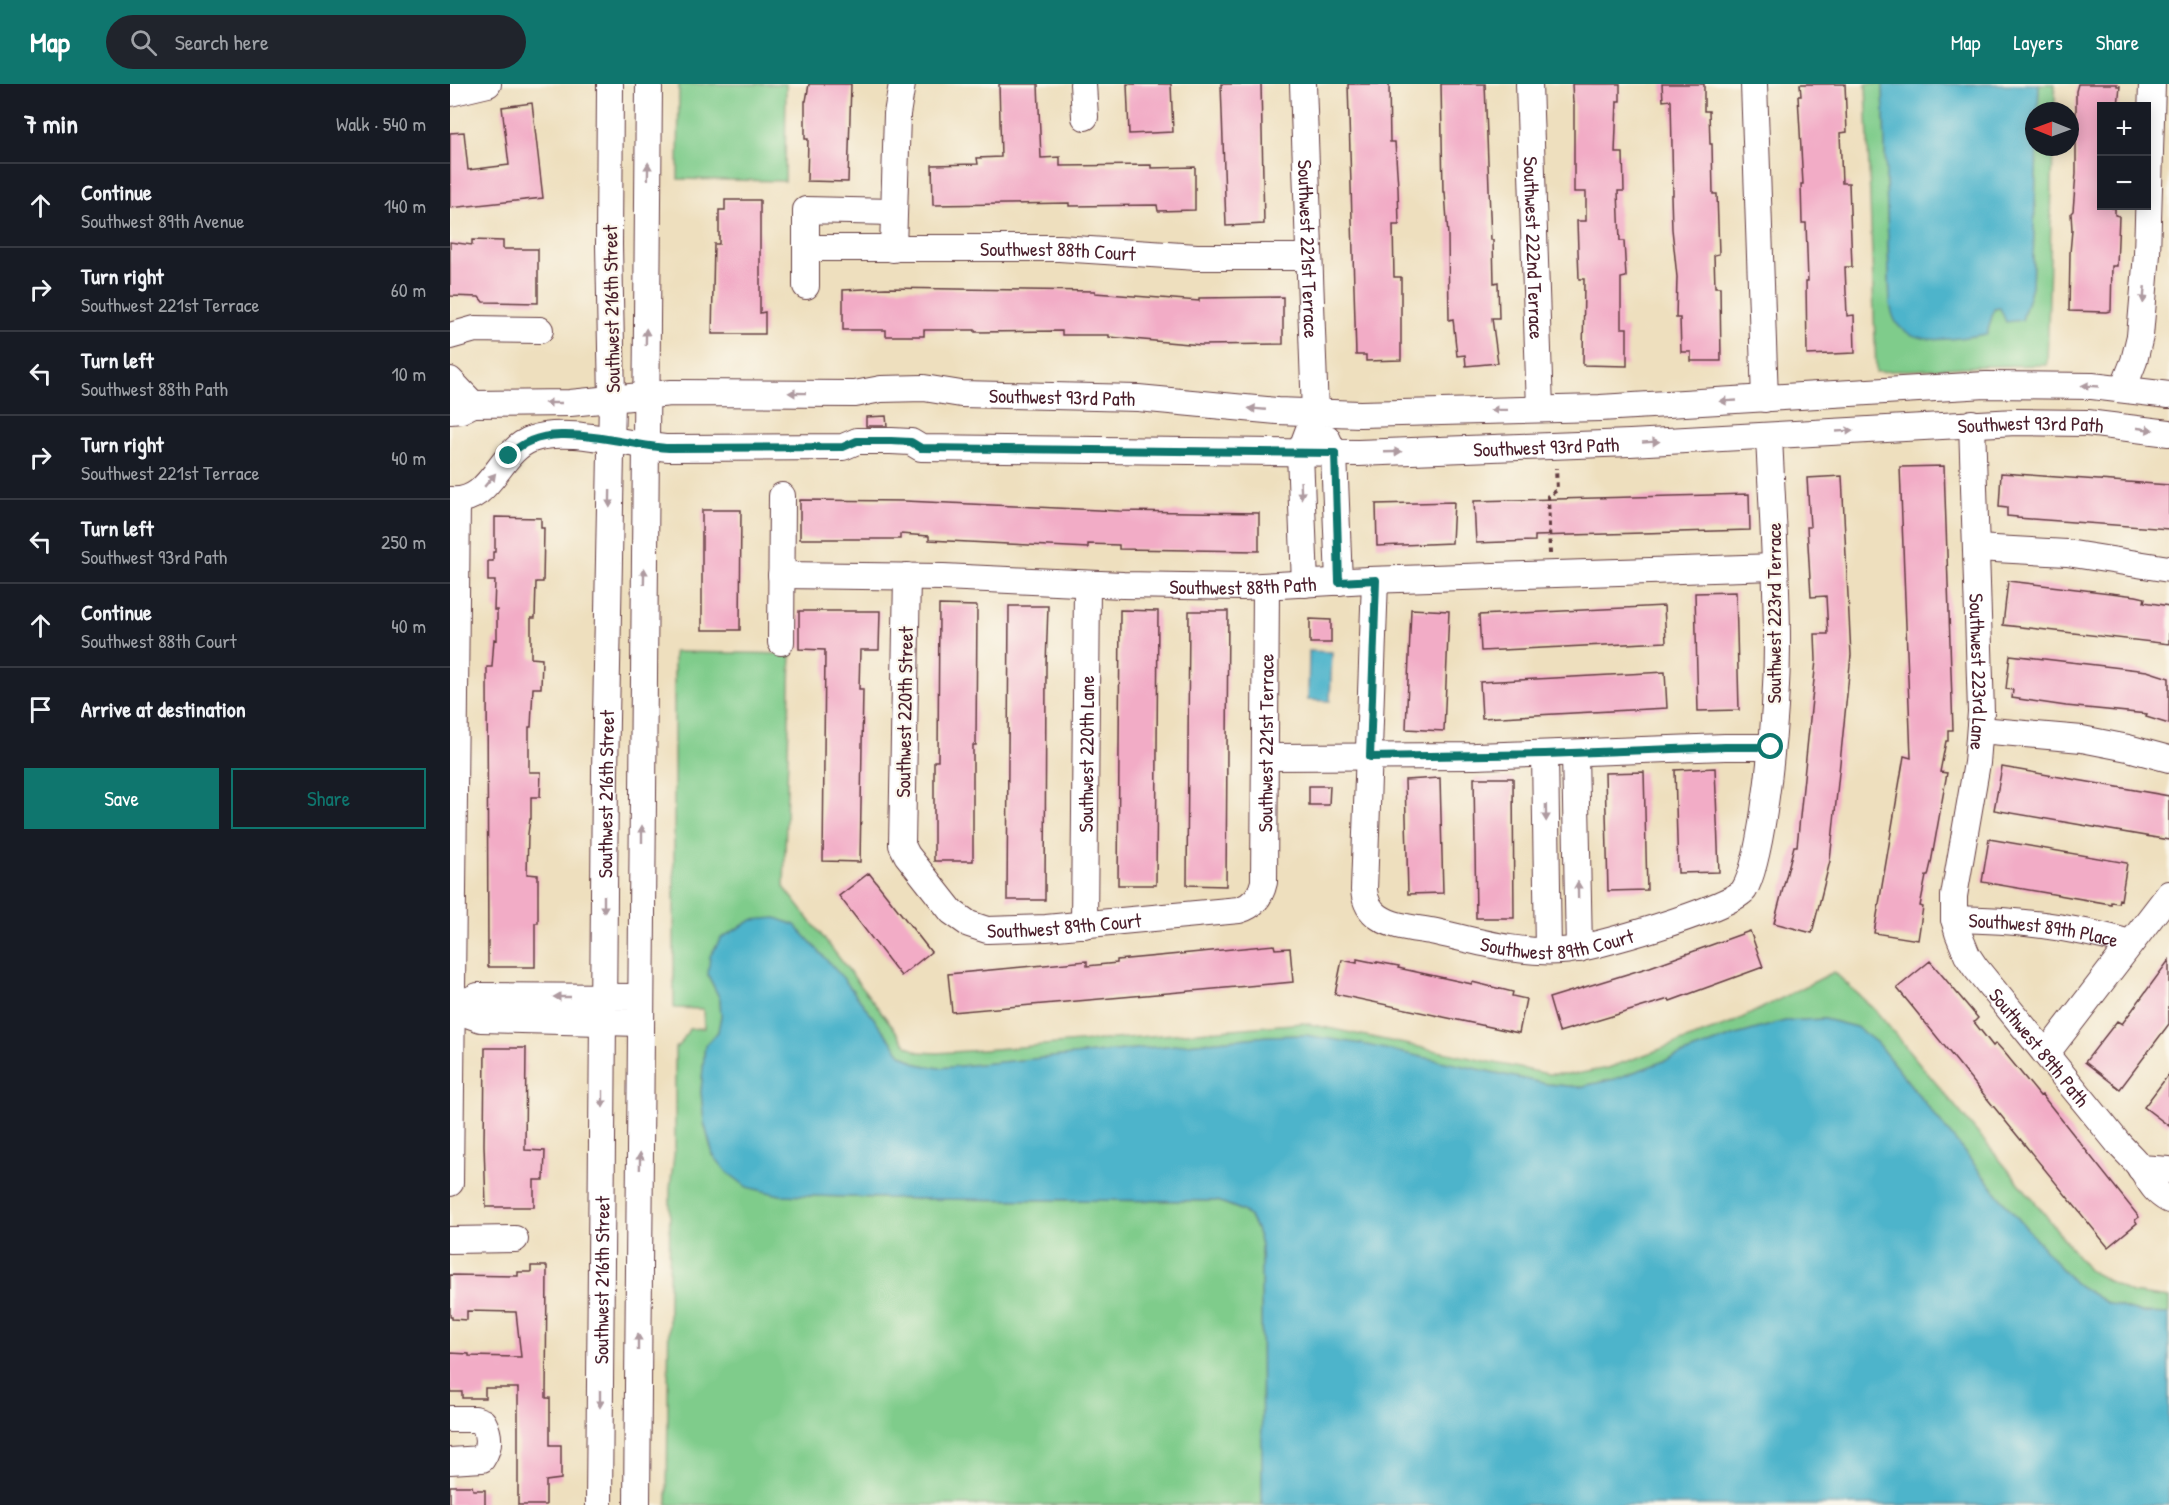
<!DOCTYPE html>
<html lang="en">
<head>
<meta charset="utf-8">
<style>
  body { margin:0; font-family:"Patrick Hand",sans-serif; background:#20242c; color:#f1f3f6 }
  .controls { position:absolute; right:18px; top:18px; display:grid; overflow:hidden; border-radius:0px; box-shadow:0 3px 15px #0003 }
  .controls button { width:54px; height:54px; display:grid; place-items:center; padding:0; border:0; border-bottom:2px solid #363941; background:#171b24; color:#f1f3f6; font:30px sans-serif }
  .compass { position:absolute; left:1575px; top:18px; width:54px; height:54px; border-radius:50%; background:#171b24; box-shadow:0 3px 15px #0003; rotate:271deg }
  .stop { position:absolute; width:18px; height:18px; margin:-14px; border:4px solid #0f766e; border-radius:50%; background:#fff }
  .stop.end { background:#0f766e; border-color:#fff; box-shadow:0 2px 6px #0008 }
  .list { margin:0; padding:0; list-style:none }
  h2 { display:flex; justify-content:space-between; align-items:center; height:78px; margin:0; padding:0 24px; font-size:26px }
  h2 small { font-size:20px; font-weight:400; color:#9ea1a6 }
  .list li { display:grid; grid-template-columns:39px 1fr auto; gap:18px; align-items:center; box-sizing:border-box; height:84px; padding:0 24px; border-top:2px solid #363941 }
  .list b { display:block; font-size:22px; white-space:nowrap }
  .list p { margin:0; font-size:20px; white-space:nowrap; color:#9ea1a6 }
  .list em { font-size:20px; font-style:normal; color:#9ea1a6 }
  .actions { display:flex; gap:12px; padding:18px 24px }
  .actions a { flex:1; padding:14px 0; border:2px solid #0f766e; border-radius:0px; text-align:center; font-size:21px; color:#0f766e }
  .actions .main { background:#0f766e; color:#fff }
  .icon { flex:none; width:33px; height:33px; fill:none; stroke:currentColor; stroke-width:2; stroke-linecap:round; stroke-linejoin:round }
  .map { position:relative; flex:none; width:1719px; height:1421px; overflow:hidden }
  header { display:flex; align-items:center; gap:36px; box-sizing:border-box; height:84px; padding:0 30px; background:#0f766e; color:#fff }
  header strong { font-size:28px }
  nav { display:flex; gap:33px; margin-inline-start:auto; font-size:21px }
  .search { width:420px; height:54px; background:#20242c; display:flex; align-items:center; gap:15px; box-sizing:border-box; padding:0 21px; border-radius:33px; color:#9ea1a6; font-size:22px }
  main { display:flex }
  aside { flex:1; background:#171b24 }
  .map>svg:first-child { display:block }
  .green { fill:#7fcc8b; stroke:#64765b; stroke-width:1.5 }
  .water { fill:#4db4cb; stroke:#4c6a7b; stroke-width:1.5 }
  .building { fill:#f2acc6 }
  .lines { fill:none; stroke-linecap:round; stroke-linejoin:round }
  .minor-casing { stroke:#633c41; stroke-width:28 }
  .path { stroke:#633c41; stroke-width:4; stroke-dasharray:4.5 4.5; stroke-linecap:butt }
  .minor { stroke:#fff; stroke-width:26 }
  .oneway { fill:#ae9aa0 }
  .route { stroke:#0f766e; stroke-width:8 }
  .labels { text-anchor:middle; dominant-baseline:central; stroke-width:4.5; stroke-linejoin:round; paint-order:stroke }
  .street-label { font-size:20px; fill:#4a1f2b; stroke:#fbf7ec }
</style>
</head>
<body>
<header>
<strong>Map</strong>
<div class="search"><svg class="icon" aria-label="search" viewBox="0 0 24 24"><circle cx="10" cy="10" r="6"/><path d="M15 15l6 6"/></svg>Search here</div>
<nav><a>Map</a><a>Layers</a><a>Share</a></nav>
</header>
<main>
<aside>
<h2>7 min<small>Walk · 540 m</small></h2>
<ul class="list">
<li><svg class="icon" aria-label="ahead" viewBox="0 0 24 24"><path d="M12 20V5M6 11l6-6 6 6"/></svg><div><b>Continue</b><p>Southwest 89th Avenue</p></div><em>140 m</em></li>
<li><svg class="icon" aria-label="right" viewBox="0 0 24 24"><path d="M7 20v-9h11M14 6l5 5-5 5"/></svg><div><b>Turn right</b><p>Southwest 221st Terrace</p></div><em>60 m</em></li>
<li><svg class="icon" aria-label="left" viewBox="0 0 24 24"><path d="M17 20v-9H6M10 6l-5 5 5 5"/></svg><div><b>Turn left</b><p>Southwest 88th Path</p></div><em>10 m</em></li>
<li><svg class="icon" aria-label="right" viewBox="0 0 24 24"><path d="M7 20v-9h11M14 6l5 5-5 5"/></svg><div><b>Turn right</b><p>Southwest 221st Terrace</p></div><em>40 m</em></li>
<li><svg class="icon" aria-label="left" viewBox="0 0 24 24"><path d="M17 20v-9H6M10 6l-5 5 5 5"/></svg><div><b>Turn left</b><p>Southwest 93rd Path</p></div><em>250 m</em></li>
<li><svg class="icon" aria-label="ahead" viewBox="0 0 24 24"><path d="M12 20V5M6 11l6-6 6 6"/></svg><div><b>Continue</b><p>Southwest 88th Court</p></div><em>40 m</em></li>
<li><svg class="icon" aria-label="arrive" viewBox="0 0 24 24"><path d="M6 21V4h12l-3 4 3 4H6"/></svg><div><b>Arrive at destination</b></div></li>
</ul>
<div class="actions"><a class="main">Save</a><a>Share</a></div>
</aside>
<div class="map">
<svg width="1719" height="1421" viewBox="0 0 1719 1421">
  <rect width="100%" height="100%" fill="#fbf7ec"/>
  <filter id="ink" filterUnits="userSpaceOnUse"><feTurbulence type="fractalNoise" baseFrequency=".0167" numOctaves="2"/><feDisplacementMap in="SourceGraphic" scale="12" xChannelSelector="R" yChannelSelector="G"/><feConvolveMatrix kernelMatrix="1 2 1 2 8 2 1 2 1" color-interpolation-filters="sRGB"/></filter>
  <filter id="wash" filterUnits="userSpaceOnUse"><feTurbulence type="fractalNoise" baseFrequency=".008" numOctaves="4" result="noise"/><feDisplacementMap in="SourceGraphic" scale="24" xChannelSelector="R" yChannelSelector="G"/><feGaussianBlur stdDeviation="1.35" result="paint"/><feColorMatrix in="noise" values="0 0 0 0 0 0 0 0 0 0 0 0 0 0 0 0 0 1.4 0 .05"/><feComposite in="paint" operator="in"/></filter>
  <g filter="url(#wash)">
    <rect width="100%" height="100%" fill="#eedfbe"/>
    <path class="green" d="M229,0H336L335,97L228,95Z
      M1416,0H1433L1440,220L1463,251L1485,255L1544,225L1550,224L1572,236L1582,202L1587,63H1603L1597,281L1536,282L1426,288Z
      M1589,0H1605V27H1588Z
      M224,568L341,570L334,803L456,960L468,968L487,969L533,966L854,939L1098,990H1126L1158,984L1280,940L1384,888L1425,926L1590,1124L1638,1186L1681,1209L1719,1214V1230L1692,1229L1657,1219L1624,1199L1559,1124L1427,959L1406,943L1374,935L1335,937L1283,952L1165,995L1129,1003L1097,1000L855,951L819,952L489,984L467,980L451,970L393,894L258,891L270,915L271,932L268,948L255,961L251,1008L254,1038L263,1071L330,1111L469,1115L767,1117C799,1128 802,1129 811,1161L812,1421H217L220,1105L225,1063V964L230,961L239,945L254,944L253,925L224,924Z"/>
    <path class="water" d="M1433,0H1589L1588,27H1584V63H1587L1582,202L1572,236L1556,238L1550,224L1544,225L1537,250C1512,253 1474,263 1452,245C1444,239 1442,229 1440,220Z
      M859,567L882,568L880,617L858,616Z
      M326,834L345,841L393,894L451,970L467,980L489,984L819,952L855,951L912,960L1097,1000L1129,1003L1165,995L1283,952L1335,937L1374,935L1406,943L1427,959L1559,1124L1624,1199L1657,1219L1692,1229L1719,1230V1421H812L811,1161C802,1129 799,1128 767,1117L469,1115L330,1111L297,1103L277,1088L263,1071L254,1038L251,1008L255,961L268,948L271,932L270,915L258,891L260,872L271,854L302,836Z"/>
    <g id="blocks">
      <path class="building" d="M359,0H401L398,98L357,97L358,55H355V17H356Z
        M549,0H588L591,74L610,73V82L701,81V84L745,83V126L708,127L707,121L619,122V119L483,121L482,81L528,80L527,74L551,73Z
        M677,0H721L723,48L679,50Z
        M771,0H811L814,140L776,142Z
        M898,0H939L940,58H945L948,103L949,141H943L944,193H951V276L916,277V271H906Z
        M991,0H1035L1041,156H1043L1044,199L1048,198L1049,234H1042L1048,279L1016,282L1015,271L1007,272L1003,235L999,236L998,152L995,108H993Z
        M1122,0H1170V17H1167L1165,69H1173L1174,107H1168L1170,157H1174L1176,193L1171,194V244H1177V282L1133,281L1134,195H1129L1127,137H1136V108H1124V19H1123Z
        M1212,0H1254V27H1259L1260,60H1262L1263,110H1267L1269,170L1264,171L1265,203H1270L1271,277H1241V268H1231L1230,234H1226L1227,193L1222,145L1221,111H1223L1221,16L1213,17Z
        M1350,0H1395L1397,48L1390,49L1392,99H1399L1402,183H1395L1397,232L1404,231L1405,269L1357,271L1356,197H1358L1356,139H1352L1351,100H1353L1348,12H1351Z
        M1628,0H1667V2H1670L1668,22H1652V122H1662V124H1665V131L1669,132L1667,182H1662L1661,227L1656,228L1619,227L1620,169L1622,146L1621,129L1623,127L1626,89V7Z
        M82,19L93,114L0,124V49L14,48L18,86L59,81L52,23Z
        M275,116H310V229L315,228V250H262L264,160H269V126H275Z
        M22,156L53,157V165H88V219L33,218L29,213L0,212V158L22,161Z
        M436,204L645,207V209L749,217V214L833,213V260L751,261L659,253V251H612V247L525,248V246H474V252H436V246H393V206Z
        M436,332L437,342H416V333Z
        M1494,382L1503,646H1498V657H1496L1490,688L1497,689L1481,779L1478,792H1476L1470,822L1473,823L1468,856L1424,849L1454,672L1461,674L1450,383Z
        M1551,389L1719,401V445L1567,434V433L1557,432V424L1549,423Z
        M1392,392L1401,571L1380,777L1362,849L1324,839L1344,762H1347L1366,576L1365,550H1378L1376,512L1361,513L1357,443H1360L1357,394Z
        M1299,410L1300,446L1085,452V457L1026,459L1024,417Z
        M350,416L455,417L669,427L809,429V467L669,465V461L638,460V464L558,460L479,456V452L450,450V455H350Z
        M1004,418L1002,459L927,462L926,420Z
        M252,426H291L290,546H252Z
        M45,433L91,434V444H94L93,498H86L85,534H81V574L92,575L91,604H83L81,643H79V688H91L90,713H81V735H80L78,750L77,790L88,791V839H85V883H38L37,583H42L44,555L47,556V526H44L45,497H38V477H43V468H45Z
        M1558,497L1686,512L1695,514L1694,518L1719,522V560L1553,541Z
        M1286,508L1289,626L1248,627L1245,509Z
        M489,521L527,522L526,661H523V777H484V677H488Z
        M559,522H598L596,581L595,816H557Z
        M1214,522L1216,558L1031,567L1029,531Z
        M961,525L999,527L994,647L956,645Z
        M670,526L708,527L706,801H668Z
        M349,527H430L429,566H410L409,605H413L410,778L373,777L375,566L349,565Z
        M739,527H778L776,802L737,801Z
        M860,535L881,536V559H860Z
        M1560,571L1697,587L1719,594V640L1696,633L1697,630L1616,622L1562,614L1563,606L1556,605Z
        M1215,588L1217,624L1032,634L1030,598Z
        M1552,683L1719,712V756L1544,726Z
        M1265,684L1269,788L1228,789L1225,686Z
        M1194,688L1197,806L1158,807L1155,689Z
        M990,694L993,809L958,810L955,696Z
        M1024,694H1063L1064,834H1026Z
        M859,702H880L879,721H859Z
        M1539,755L1677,779L1671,816L1669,815L1668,819L1661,818V820L1532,798Z
        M419,789L481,868L451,892L389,812Z
        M1300,847L1313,883L1220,917L1219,915L1109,948L1099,914L1200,883Z
        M824,861L825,865L840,864L843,898L502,928L498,890L637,877V882L667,879V876Z
        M907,875L927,879V878L949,882L948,884L1022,900V898L1063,908L1062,912L1076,915L1069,949L885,910L892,876L907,879Z
        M1719,876V940L1670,1005L1635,978L1667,937L1672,940Z
        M1480,877L1528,934L1524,938L1543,962L1546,959L1554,968L1590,1012L1592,1011L1689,1133L1685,1136L1687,1139L1658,1163L1447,904Z
        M35,964H76L75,1066L95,1067L94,1096H84V1123H36L34,1061Z
        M1719,990V1042L1694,1023Z
        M81,1182H97L96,1314H100V1361H111V1395L96,1397V1421H68V1304H35V1314H12V1308H0V1269L19,1270V1272L71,1273L66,1228L17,1227V1236L2,1235V1233H0V1191L68,1192V1188H81Z
        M0,1402H22L23,1406H35V1421H0Z"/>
    </g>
  </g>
  <g filter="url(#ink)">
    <use href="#blocks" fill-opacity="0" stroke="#633c41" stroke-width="1.5"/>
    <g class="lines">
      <g class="minor-casing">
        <g id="minor">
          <path d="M633,0L635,33"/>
          <path id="s1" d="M853,0L865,329L850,369L855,500"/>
          <path id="s2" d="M1079,0L1090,325"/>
          <path d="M1304,0L1315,315"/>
          <path d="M0,9L38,0"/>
          <path id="s3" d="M356,164H609L747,173H859"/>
          <path d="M443,165L447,30L452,0"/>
          <path d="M356,202V126L444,128"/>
          <path d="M0,252L25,245L90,246"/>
          <path d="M0,296L23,320"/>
          <path d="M1673,305L1684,277L1690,252L1697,170L1702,0"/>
          <path id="s4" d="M0,327L11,326L23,320L120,319L221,309L405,310L431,305L474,304L511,310L688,314L827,327L910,330L1150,324L1536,301L1642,302L1719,311"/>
          <path id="s5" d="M1522,339L1531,628L1527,679L1504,812V835L1508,849L1517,871L1525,883L1668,1059C1675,1067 1684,1075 1691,1084C1700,1098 1704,1108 1719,1116"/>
          <path d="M877,354L884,369L889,498"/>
          <path id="s6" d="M0,416C42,420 48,367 82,355C117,342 180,362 219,364L393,363L407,357H441L461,358L471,364L908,369L1180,359L1566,338L1637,339L1719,349"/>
          <path d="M1526,464L1617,469L1719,485"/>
          <path id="s7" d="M331,491L493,493L673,501L793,503L918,496L1325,483"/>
          <path id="s8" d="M457,492L452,761L457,771L502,828L519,840L537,846L596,844L789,826C803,822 811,812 814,798L816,502"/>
          <path id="s9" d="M925,496L914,806C915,817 920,827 929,833C943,843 964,844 981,847C1023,856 1067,870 1111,867C1138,866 1281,824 1294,806C1304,790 1311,747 1314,727C1322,672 1327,615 1327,560C1327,491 1322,421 1319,352"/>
          <path d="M331,558L332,412"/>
          <path d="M1530,646L1632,655L1678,664L1719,675"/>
          <path d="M1125,669L1129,865"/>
          <path d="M1095,670L1098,867"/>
          <path d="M816,673L1025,672L1275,663H1321"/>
          <path id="s10" d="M1504,835C1566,836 1620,842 1680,859"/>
          <path id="s11" d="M634,841L637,500"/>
          <path d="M0,924L31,935L191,939"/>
          <path d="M1,924L28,912L191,913"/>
          <path d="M1596,970L1719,810"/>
          <path d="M1690,1084L1719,1086"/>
          <path d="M0,1099L7,417"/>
          <path d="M0,1156L65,1155"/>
          <path d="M0,1335H25L33,1338C40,1351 40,1363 32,1375L0,1377"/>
          <path id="s12" d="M149,1421L155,689L162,315L159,161L160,0"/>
          <path d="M187,1421L199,0"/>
        </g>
      </g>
      <path class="path" d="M1100,470L1098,412L1107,406L1106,384"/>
      <use href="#minor" class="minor"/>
    </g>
    <defs><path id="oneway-solid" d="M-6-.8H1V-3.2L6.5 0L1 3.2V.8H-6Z" transform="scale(1.5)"/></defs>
    <g class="oneway">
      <use href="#oneway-solid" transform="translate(198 87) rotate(-89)"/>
      <use href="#oneway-solid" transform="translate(1694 211) rotate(95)"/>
      <use href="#oneway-solid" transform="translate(196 253) rotate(-89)"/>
      <use href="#oneway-solid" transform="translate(1640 302) rotate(-177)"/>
      <use href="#oneway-solid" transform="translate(347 309) rotate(-179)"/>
      <use href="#oneway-solid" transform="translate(1278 317) rotate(177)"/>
      <use href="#oneway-solid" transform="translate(103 319) rotate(180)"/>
      <use href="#oneway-solid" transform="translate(807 325) rotate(-175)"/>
      <use href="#oneway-solid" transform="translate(1049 326) rotate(179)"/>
      <use href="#oneway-solid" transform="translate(1695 345) rotate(8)"/>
      <use href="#oneway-solid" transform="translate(1395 347) rotate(-3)"/>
      <use href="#oneway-solid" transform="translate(1201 358) rotate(-3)"/>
      <use href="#oneway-solid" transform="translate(943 368) rotate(-2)"/>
      <use href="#oneway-solid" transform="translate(40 396) rotate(-50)"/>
      <use href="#oneway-solid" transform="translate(851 406) rotate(87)"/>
      <use href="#oneway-solid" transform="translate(160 415) rotate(91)"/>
      <use href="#oneway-solid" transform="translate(194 492) rotate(-89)"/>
      <use href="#oneway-solid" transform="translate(1096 729) rotate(89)"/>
      <use href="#oneway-solid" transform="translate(192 750) rotate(-90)"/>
      <use href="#oneway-solid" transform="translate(1128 806) rotate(-91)"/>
      <use href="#oneway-solid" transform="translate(154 820) rotate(90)"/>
      <use href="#oneway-solid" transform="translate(112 913) rotate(-180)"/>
      <use href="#oneway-solid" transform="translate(153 1015) rotate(90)"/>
      <use href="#oneway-solid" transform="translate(190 1077) rotate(-89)"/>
      <use href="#oneway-solid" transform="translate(188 1258) rotate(-90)"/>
      <use href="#oneway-solid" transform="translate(150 1315) rotate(90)"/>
    </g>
  </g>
  <g class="lines" filter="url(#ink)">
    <path class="route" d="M59,372C94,331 172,362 219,364L393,363L407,357H441L461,358L471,364L885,369L889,498L926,496L920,673L1095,670L1275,663H1321"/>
  </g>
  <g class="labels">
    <g class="street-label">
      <text stroke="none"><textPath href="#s2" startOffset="164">Southwest 222nd Terrace</textPath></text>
      <text stroke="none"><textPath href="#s1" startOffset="165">Southwest 221st Terrace</textPath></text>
      <text stroke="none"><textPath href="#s3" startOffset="252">Southwest 88th Court</textPath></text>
      <text transform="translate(161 225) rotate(-91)">Southwest 216th Street</text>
      <text stroke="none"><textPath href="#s4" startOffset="615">Southwest 93rd Path</textPath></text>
      <text stroke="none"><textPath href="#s6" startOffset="1610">Southwest 93rd Path</textPath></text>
      <text stroke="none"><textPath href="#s6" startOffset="1125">Southwest 93rd Path</textPath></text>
      <text stroke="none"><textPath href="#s7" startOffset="462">Southwest 88th Path</textPath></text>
      <text transform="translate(1323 529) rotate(-90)">Southwest 223rd Terrace</text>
      <text stroke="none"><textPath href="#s5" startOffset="249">Southwest 223rd Lane</textPath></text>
      <text transform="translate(454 628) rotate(-89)">Southwest 220th Street</text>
      <text stroke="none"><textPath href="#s8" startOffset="824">Southwest 221st Terrace</textPath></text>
      <text stroke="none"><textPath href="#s11" startOffset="171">Southwest 220th Lane</textPath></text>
      <text stroke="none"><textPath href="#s12" startOffset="711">Southwest 216th Street</textPath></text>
      <text stroke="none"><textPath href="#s8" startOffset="470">Southwest 89th Court</textPath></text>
      <text stroke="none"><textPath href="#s10" startOffset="90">Southwest 89th Place</textPath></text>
      <text stroke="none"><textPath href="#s9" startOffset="525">Southwest 89th Court</textPath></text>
      <text stroke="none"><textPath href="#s5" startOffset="654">Southwest 89th Path</textPath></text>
      <text stroke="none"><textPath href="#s12" startOffset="225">Southwest 216th Street</textPath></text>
    </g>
  </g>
</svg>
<div class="controls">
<button>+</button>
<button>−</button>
</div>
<svg class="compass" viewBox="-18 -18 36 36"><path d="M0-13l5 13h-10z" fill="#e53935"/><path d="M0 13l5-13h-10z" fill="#9ea1a6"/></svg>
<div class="stop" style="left:1321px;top:663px"></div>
<div class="stop end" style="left:59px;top:372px"></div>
</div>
</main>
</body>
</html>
